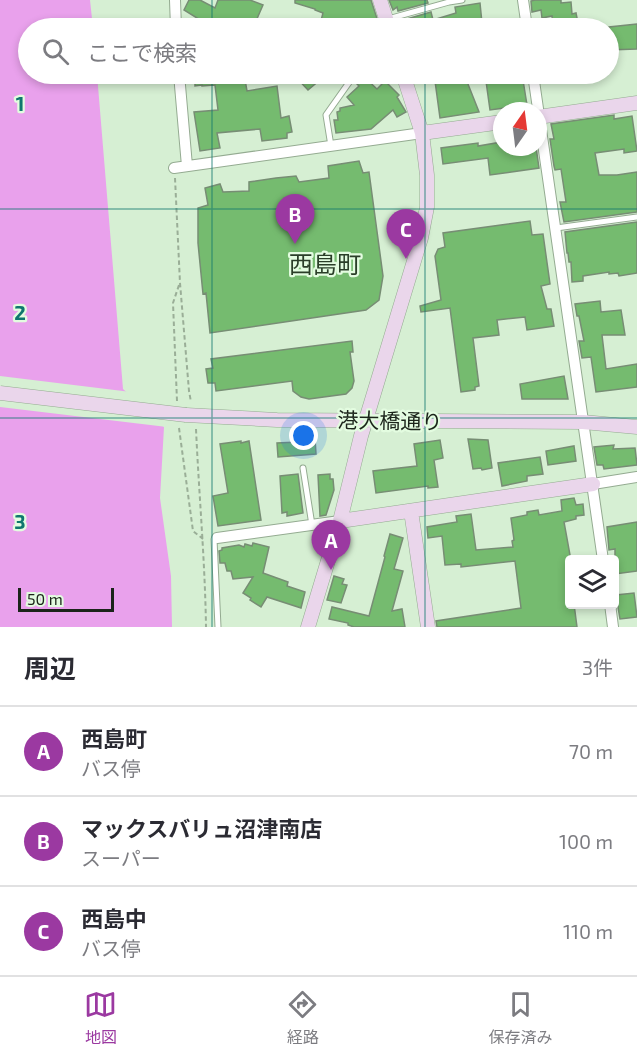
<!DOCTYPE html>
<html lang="ja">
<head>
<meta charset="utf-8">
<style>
  body { margin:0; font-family:"Exo 2","Noto Sans JP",sans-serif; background:#f7f7f7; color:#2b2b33 }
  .controls { position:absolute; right:18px; bottom:18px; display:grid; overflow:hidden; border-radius:6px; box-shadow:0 3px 9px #0003 }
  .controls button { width:54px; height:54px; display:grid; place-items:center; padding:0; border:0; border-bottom:2px solid #e1e1e2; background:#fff; color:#2b2b33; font:30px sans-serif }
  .compass { position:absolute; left:493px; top:102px; width:54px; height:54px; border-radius:50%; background:#fff; box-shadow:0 3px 9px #0003; rotate:14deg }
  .scale { position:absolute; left:18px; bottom:15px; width:96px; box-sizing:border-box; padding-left:6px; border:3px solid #1b241a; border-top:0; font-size:16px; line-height:21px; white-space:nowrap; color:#1b241a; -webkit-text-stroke:4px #e3fce0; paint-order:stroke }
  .you { position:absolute; left:304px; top:436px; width:21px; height:21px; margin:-15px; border:4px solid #fff; border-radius:50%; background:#1a73e8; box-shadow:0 0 0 9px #1a73e833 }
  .badge { display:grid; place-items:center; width:39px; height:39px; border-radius:50%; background:#9b39a1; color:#fff; font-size:20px; font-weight:700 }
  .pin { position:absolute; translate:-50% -50px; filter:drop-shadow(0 2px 3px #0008) }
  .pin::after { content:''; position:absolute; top:32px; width:21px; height:18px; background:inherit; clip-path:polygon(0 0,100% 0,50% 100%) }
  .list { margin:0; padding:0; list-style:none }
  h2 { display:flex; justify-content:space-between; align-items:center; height:78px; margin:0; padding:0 24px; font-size:26px }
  h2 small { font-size:20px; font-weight:400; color:#7c7c81 }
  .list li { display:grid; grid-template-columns:39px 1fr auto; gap:18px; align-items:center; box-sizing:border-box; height:90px; padding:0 24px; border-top:2px solid #e1e1e2 }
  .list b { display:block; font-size:22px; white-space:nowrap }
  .list p { margin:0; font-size:20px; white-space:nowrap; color:#7c7c81 }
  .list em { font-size:20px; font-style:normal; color:#7c7c81 }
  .icon { flex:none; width:33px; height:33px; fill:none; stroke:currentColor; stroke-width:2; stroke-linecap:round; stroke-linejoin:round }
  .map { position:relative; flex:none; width:637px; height:627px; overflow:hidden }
  .search { position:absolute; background:#fff; box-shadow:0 3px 9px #0003; left:18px; right:18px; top:18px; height:66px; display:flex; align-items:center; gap:15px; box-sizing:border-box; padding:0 21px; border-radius:33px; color:#7c7c81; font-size:22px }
  .sheet { height:348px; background:#fff }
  nav { display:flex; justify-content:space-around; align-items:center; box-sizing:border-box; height:84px; border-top:2px solid #e1e1e2; background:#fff; font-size:16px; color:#7c7c81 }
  nav a { display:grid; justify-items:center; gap:3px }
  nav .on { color:#9b39a1 }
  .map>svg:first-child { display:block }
  .water { fill:#e9a1ec }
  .pier { fill:#d6efd3 }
  .building { fill:#75bb6f; stroke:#778d74; stroke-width:1.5 }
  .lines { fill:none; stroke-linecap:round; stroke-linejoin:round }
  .lane-casing { stroke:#94ab91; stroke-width:7 }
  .street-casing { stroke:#94ab91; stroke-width:12 }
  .secondary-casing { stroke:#94ab91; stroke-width:15 }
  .path { stroke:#9aae97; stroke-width:2; stroke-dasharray:4.5 3; stroke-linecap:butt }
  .lane { stroke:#fff; stroke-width:5 }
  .street { stroke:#fff; stroke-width:10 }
  .secondary { stroke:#ead6eb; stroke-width:14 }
  .secondary-bridge-casing { stroke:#94ab91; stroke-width:15; stroke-linecap:butt }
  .secondary-bridge { stroke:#ead6eb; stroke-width:14 }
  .grid { fill:none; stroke:#0f766e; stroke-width:1.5; stroke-opacity:0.55 }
  .labels { text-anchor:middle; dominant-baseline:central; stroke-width:4.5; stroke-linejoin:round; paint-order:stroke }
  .street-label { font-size:21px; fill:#1b241a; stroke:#e3fce0 }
  .quarter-label { font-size:24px; fill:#2a3e28; stroke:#e3fce0 }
  .grid-label { font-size:20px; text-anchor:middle; font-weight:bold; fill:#0f766e; stroke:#e3fce0; stroke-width:4.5; stroke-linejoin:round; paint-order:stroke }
</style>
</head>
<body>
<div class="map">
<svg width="637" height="627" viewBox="0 0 637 627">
  <rect width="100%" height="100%" fill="#d6efd3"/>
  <path class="water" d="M0,0H90L93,28H28V74H97L123,389L164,427L160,498L171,576L172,627H0Z"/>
  <path class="pier" d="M0,376L131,392L166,424L167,427L0,407Z"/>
  <path class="building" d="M189,0H200L215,8L218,0H250L263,5L253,28H213L184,10Z
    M295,0H371L380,28L369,27L367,21L348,26V28H319L323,13L315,10V9L295,3Z
    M389,0H427L428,3L398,11L397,7L393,10Z
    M535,0H561V3L571,2L572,14L576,13L579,28H553L552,16L542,18L541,10L532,12L531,1Z
    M480,3L482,23L449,26V28H405L404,26H402L400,21L431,12L433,20L456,13L455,7Z
    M637,24V49L609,50V27Z
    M195,74H244L247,91L277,86L281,118L289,116L292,132L287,133V138L262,141L260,129L217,133L220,148L200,151L194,112L218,110L215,85L202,86V85L195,86Z
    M293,74H327L308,90Z
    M456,74H464L479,112L440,118L435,81Z
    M485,74H522L527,105L490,110Z
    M362,75L377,89L385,81L399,95L397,97L406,112L397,117L393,110L371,129L336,133L334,120H338L337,112L340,111V108L354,105L347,97L359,86L356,83Z
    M614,115V119L632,116L637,151L624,153V149L595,153L599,175H617L637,172V212L564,222L560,202H566L561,169L555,170L554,166L550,139H554L551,124Z
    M502,142V147H536L539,168L490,175L488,158L443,164L441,148L478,143V146Z
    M359,161L363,173L369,172L383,276L379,300L366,310L210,333L206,293L203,294L198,243V208L208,205L205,188L220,184L223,192L249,191V182L276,178L296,176L299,182L329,178L328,166Z
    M530,221L532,235L543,234L550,284L541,286L547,309H551L554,326L527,330L525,317L497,320L499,335L473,338L479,386L475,387V390L461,392L450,308L421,312L420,306L441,300L435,256L438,249L445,247L443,233Z
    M637,222V273L619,276L618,273L609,274V272L583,276V281L572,282L571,262H569L568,253H567L565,232Z
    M600,301L601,312L621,310L625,335H602L606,369L637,364V387L596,392L591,357L582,358L579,341H584L579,316H577L575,304Z
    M352,341L353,352H350L354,381L352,388L346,394L309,399L301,397L293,391L292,381L216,391L215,383H208L206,369L213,368L211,359Z
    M564,376L568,399H522L520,384Z
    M315,438L316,454L278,457L277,443L298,442L297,440Z
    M468,439L488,440L492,468L482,470L481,468L473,469Z
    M440,440L443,458L434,460L438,487L428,488V486L376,493L373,471L417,466L414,444Z
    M241,441V443L249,441L261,520L218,526L213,496L228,493L220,444Z
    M614,445L613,449L635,448L637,465L604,469L603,465H597L594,447Z
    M574,446L576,461L548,465L546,451Z
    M540,457L543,474L527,476V481L502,486L498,463Z
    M298,474L303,513L287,516V512L282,513L280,476Z
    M330,474V479H333L334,490L326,515L320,516L318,475Z
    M574,498L576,505L583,504L584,515L576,516V519L564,522L570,555V604H574L577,627H437L436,621L521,608L515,561L461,567V564L445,565L442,536L428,538L427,527L457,522L456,516L471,514L476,550L513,547L512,541L514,540L511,518L527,515V512L538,510L539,515L562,511L561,500Z
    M637,522V571L615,574V549L609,550L607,527Z
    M390,534L403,538L394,569L403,571L392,611L402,609L405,627H354L348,625V623L329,619L332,607L369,616L385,557L384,556Z
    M253,543L269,547L263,573L288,582L287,586L305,592L301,608L267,597L261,607L250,600L251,598L243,593L253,577L233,579L231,571H227L225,563H220L219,551L222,550V548L239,545L244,547L245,544L252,546Z
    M334,576L344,579L342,584L347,585L341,603L327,600Z
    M634,593L637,617L620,619L616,595Z"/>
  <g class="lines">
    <g class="lane-casing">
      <path id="lane" d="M388,19L449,2L462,0
        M331,146L326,115L355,74
        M556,228L637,217
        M303,468L312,525
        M217,538L214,539L218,627"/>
    </g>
    <g class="street-casing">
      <path id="street" d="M175,0L176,28
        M523,0L527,28
        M179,74L187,166
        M533,74L603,560
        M174,168L422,133
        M593,484L637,477
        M217,538L340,521
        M610,604L613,627"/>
    </g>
    <g class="secondary-casing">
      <path id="secondary" d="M380,0L389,28
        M538,117L637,103
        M422,133L502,122
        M186,415L277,420L583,422L637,427
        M411,511L428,627
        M340,521L593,484
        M308,627L340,521L361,436L421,238L427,207V175L422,133L403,74"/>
    </g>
    <path class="path" d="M175,178L180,283L189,391L191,402
      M177,401L173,303L179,285
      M179,428L193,531L203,539
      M196,429C199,495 205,561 206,627"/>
    <use href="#lane" class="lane"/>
    <use href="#street" class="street"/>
    <use href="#secondary" class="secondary"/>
    <g class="secondary-bridge-casing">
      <path id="secondary-bridge" d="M0,393L186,415"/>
    </g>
    <use href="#secondary-bridge" class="secondary-bridge"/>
  </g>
  <path class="grid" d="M212,0V28M425,0V28M212,74V627M425,74V627M0,209H637M0,418H637"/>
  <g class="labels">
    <g class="street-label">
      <text transform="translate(390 420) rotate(1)">港大橋通り</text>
    </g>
    <g class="quarter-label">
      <text x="325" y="263">西島町</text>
    </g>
  </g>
  <g class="grid-label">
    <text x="20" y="111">1</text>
    <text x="20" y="320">2</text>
    <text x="20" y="529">3</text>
  </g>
</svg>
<div class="controls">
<button><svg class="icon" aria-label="layers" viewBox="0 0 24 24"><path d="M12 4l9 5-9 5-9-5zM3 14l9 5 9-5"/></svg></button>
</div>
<svg class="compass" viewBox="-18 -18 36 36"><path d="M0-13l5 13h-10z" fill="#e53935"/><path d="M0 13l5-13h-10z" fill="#7c7c81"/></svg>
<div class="scale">50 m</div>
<div class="you"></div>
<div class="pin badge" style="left:331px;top:570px">A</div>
<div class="pin badge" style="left:295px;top:244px">B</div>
<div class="pin badge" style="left:406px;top:259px">C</div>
<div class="search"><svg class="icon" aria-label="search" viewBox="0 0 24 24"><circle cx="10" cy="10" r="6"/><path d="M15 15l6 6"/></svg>ここで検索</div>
</div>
<section class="sheet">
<h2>周辺<small>3件</small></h2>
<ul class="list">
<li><span class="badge">A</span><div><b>西島町</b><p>バス停</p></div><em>70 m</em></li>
<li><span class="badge">B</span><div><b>マックスバリュ沼津南店</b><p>スーパー</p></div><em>100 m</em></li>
<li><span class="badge">C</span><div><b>西島中</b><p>バス停</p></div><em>110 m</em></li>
</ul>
</section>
<nav>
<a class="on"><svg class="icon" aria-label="map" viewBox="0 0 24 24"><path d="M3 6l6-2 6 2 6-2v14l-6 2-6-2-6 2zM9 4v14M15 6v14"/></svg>地図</a>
<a><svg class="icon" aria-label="directions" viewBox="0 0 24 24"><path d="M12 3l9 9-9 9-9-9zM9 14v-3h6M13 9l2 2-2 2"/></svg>経路</a>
<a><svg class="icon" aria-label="saved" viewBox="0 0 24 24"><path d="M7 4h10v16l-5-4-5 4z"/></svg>保存済み</a>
</nav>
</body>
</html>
